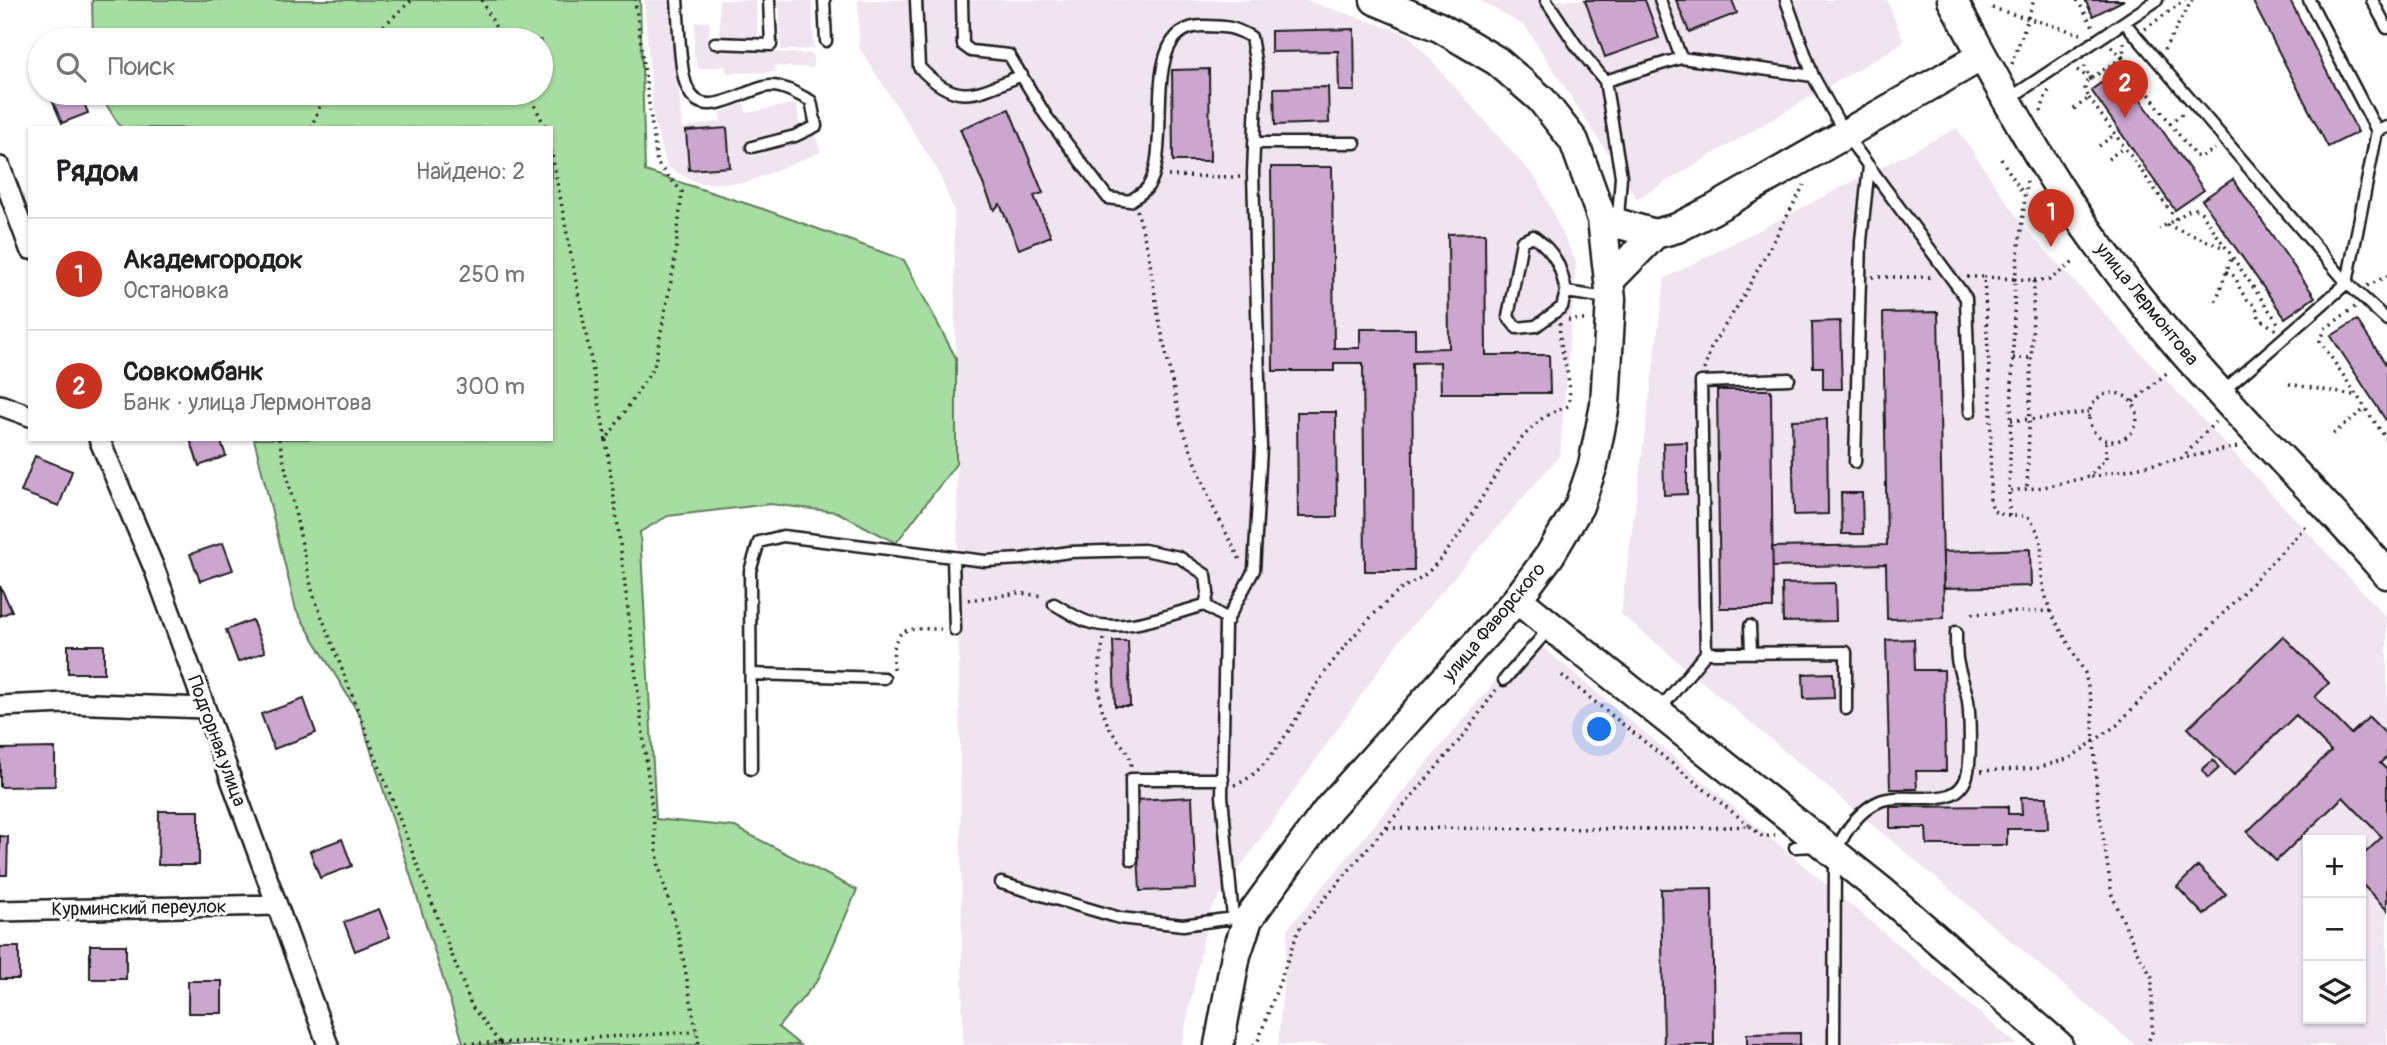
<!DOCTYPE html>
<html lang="ru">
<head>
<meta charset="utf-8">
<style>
  body { margin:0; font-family:Pangolin,sans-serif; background:#f2f2f2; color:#202124 }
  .controls { position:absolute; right:21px; bottom:21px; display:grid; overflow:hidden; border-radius:0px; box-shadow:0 2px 5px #0004 }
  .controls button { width:63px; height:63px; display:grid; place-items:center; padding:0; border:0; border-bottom:2px solid #e0e0e0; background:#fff; color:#202124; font:35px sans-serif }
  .you { position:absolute; left:1600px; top:730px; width:24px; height:24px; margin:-18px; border:5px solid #fff; border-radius:50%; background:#1a73e8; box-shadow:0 0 0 10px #1a73e833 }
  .badge { display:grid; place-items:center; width:46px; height:46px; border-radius:50%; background:#c8321e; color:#fff; font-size:23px; font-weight:700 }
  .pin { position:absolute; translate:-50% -58px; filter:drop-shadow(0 2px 4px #0008) }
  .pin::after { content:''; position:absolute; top:37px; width:24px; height:21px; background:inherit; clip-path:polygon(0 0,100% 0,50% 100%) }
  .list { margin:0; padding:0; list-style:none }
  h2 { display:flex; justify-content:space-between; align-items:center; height:91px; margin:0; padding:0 28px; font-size:30px }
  h2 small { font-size:23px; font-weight:400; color:#757577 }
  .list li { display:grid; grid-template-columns:46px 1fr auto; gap:21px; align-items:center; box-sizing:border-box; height:112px; padding:0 28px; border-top:2px solid #e0e0e0 }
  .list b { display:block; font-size:26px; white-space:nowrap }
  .list p { margin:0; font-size:23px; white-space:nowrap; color:#757577 }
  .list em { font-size:23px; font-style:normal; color:#757577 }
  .icon { flex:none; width:38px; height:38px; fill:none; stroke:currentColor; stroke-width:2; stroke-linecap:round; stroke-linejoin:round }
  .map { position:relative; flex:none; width:2387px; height:1045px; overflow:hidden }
  .search { position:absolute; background:#fff; box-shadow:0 2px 5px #0004; left:28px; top:28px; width:525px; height:77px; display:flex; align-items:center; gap:18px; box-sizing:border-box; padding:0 24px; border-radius:38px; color:#757577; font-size:26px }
  .panel { position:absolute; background:#fff; box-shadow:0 2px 5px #0004; left:28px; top:126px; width:525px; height:315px; border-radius:0px }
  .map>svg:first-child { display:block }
  .built { fill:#f0e4f0; fill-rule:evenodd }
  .green { fill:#a6dda0; stroke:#617c5e; stroke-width:2 }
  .building { fill:#cca6ce; stroke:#1c1c1c; stroke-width:2 }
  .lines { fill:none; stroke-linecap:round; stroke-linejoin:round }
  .lane-casing { stroke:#1c1c1c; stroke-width:15 }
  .street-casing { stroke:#1c1c1c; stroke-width:24 }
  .secondary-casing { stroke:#1c1c1c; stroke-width:33 }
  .path { stroke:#1c1c1c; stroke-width:3.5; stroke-dasharray:2 5; stroke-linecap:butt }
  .lane { stroke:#fff; stroke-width:10 }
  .street { stroke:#fff; stroke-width:19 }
  .secondary { stroke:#fff; stroke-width:28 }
  .labels { text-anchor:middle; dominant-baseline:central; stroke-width:6; stroke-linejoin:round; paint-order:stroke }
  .street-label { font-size:19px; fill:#1c1c1c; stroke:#fff }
</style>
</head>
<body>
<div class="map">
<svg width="2387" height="1045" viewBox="0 0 2387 1045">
  <rect width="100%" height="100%" fill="#fff"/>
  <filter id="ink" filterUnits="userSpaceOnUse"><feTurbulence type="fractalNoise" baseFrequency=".0143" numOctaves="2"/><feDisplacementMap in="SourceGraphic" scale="14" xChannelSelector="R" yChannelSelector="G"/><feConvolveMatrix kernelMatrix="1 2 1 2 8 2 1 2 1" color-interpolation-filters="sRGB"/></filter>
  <g filter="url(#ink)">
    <path class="built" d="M644,0H671L682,128L721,121L719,113L744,103L747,113L797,103L800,128L748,139L751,157L814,133L821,152L746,183H698L667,167L654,122Z
      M719,0H756L758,39L720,37Z
      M779,0H812L814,49L781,50Z
      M858,0H1305L1408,34L1538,181L1576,262L1560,455L1400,640L1209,912L1182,1045H963L954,211L938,171L859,47Z
      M1479,0H1887L1904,42L1637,199L1525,26Z
      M695,22H710L708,49L813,54V68L775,66L776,72L727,73L725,66L698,69L694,53Z
      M1957,128L2024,227L2387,618V1045H2135L1621,614L1665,278ZM2308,840H2361V1019H2308Z
      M1532,638L2018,1045H1278L1288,928Z"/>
    <path class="green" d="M92,0H640L645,171L763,209L904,260L956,358V464L896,543L837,512L770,504L668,516L640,532L656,819L735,827L857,890L818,980L778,1027L800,1045H464L360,716L296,610L254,439H551V128H121L99,93H541V40H93Z"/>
    <path class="building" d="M1585,0H1645L1659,38L1605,57Z
      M1676,0H1732L1737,13L1689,32Z
      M2085,0H2124L2093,16Z
      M2252,0H2290L2358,132L2328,147Z
      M1354,29L1355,91H1339L1338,51L1271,52V31Z
      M1209,69L1210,161H1173L1172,70Z
      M2120,70L2204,190L2175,210L2091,90Z
      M1328,87L1329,123L1275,125L1274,88Z
      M49,93H80L88,113L62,123Z
      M1009,109L1043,193L1034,196L1051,236L1019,249L1000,204L994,210L960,129Z
      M727,128L730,167L689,170L686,131Z
      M1271,167H1332L1334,348H1360V329H1415V349L1449,348L1448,234L1485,233L1486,355H1549L1550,393H1441L1440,362L1412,363L1414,571H1365L1363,363H1334V371H1273Z
      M2233,179L2315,297L2285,318L2202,200Z
      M1938,312L1944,618L1887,619L1886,564L1773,567L1772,547L1887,545L1883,313Z
      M2357,320L2387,366V422L2331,336Z
      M1840,321L1842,389H1823V367H1813L1812,322Z
      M1717,390H1771L1773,608H1720Z
      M1297,412H1336L1337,517H1298Z
      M1827,419L1828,514L1794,515L1792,420Z
      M190,439H220L226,456L199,466Z
      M1687,442V494L1664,495L1663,443Z
      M35,456L72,471L59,506L21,492Z
      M1841,493H1862L1863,534H1842Z
      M223,543L233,570L200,581L190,554Z
      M2030,549L2031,586L1944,588L1943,552Z
      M1835,583L1836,621L1783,622L1782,584Z
      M0,586L12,611L0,616Z
      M252,620L265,652L238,662L226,630Z
      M2283,636L2329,683L2315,697L2351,734L2369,717L2387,735V757L2380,763L2387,770V910L2361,883V857L2382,837L2343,797L2276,861L2247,832L2331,751L2296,715L2234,775L2188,728Z
      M1914,639L1915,670H1944L1946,771H1916L1917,789H1890L1886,640Z
      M1113,641H1128L1130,706H1115Z
      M68,645H104V673H68Z
      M1833,673L1834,698L1804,699L1803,674Z
      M304,699L316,733L274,749L261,714Z
      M55,748V786L0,787V749Z
      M2213,760L2219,768L2208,778L2202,770Z
      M1192,797L1196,889L1140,891L1135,800Z
      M2021,797H2047L2048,829H2007V845H1927L1926,828H1890V807L2008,806V814H2022Z
      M159,811H199V865H158Z
      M0,836L8,837L7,875H0Z
      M342,839L352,866L320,878L310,851Z
      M2198,866L2226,894L2204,915L2177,887Z
      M1712,888L1714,1045H1664L1661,889Z
      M379,909L390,937L355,951L344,922Z
      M90,945H126V979H90Z
      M0,947H19V979H0Z
      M188,981H222V1013H188Z
      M1800,1033V1045H1747V1034Z"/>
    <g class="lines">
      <g class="lane-casing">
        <path id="lane" d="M677,0C679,21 679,70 687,87C702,126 747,86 771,86C785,86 799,95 811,101L816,126L795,136L752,147
          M824,0L826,41
          M916,0L919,67C957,108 976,94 1022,75
          M962,0L963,45L971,51L1009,55L1046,116L1108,198L1130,201C1135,197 1143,193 1147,188C1176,150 1134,24 1205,26C1227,27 1232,26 1251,37L1257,72L1253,173L1261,448L1254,570L1225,624L1222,796L1233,918L1241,926
          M1546,0L1576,45L1605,81L1621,176L1618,219
          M1660,0L1681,58
          M1786,0L1813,76L1845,134L1966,298L1970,412
          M2372,0L2387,28
          M2125,23L2347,283L2377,131L2309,0
          M715,43L771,45L769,0
          M1605,81L1681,58L1813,76
          M2010,98L2157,0
          M2377,131L2387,127
          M1254,143H1355
          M1566,292C1561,266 1555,252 1533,236L1522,241L1508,317L1517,328L1536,326L1562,307L1566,292L1607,298
          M2223,391L2347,283L2387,320
          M1855,462L1861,241L1869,166
          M953,557L955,630
          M1054,604C1065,610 1076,618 1088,622C1122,634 1170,614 1205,605
          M1750,626L1751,652
          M1706,653L1846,652V709
          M751,674L884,678
          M1504,680L1542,637L1547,625
          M1660,709L1706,653L1701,382L1789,379
          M751,769L750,571L759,542L783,536L985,561L1022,559L1069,552L1144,550L1179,557L1206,575L1208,593L1205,605L1228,620
          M1795,847L1817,846
          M1132,860L1131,779H1223
          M1001,883L1120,918L1183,925L1233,918
          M1834,1045L1835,853C1844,833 1859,810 1880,801C1907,790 1961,814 1968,771C1971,755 1970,718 1968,701C1966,687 1959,674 1957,659C1956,651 1956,641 1956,632"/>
      </g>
      <g class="street-casing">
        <path id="street" d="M0,167L30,249
          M0,405L30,416
          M99,439L154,568L328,1045
          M0,706L66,703L205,708
          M0,911L277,905"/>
      </g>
      <g class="secondary-casing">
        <path id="secondary" d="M1952,0C1994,76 2034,154 2084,225C2125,283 2172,341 2221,394C2276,455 2334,511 2387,574
          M1602,219L1655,234
          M1609,281L1655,234L1677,228L1714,209L1982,56
          M1517,599L1884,893L2058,1045
          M1219,1045L1236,955L1248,919L1329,808L1517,599L1550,555L1579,506L1593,465L1605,405L1611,299L1602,219L1574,141L1541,99L1497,61L1439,27L1375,0"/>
      </g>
      <path class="path" d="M482,0L502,40
        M2077,0L2094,28
        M1992,8L2081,34
        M2145,29L2185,0
        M368,40L412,0
        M2111,47L2123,57L2124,42
        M2164,50L2192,0
        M2012,64L2034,0
        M2077,70L2090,79L2084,65
        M2137,77L2170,123L2185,112
        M528,93L546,128
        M2089,98L2176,219L2159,229
        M2074,109L2089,98L2085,89L2087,81L2123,57L2137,77L2149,69
        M2041,112L2046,94L2052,88
        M2170,123L2195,156L2201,157L2215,149
        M311,128L325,93
        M2099,146L2114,135
        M551,149L606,440L654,367L674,266L682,192L657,163L635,0
        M2001,159L2024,195
        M2108,159L2123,148
        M1168,176L1240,177
        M2027,181L2015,279L2034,280L2027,489
        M1137,210L1148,251L1159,320L1181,424L1212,505L1240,560
        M2176,219L2188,211L2196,209L2202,213L2278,323L2280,322
        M2167,225L2225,248
        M2226,272C2240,276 2236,285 2243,294C2251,306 2256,301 2259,318L2276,330
        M1872,277H1935
        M1967,277H1984L1991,405L1990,501L1994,511L2006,516H2027C2049,541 2038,555 2043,584C2044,593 2048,602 2050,611L1968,614
        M1984,277L2015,279L2009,491L2044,487L2089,477L2106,458V439
        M2034,280H2049L2075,261
        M2367,286L2387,276
        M2216,301L2232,256
        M2355,307L2326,328L2320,341L2387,440
        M1568,320H1588
        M2013,358H2031
        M1704,370L1712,345L1739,304L1804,185
        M2289,384L2358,396
        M2089 417a24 24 0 1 1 48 0a24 24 0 1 1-48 0Z
        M2133,402L2169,371
        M2011,420L2040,419L2089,412
        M2333,434L2366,408
        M279,439L313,594L472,1007L500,1043H451L443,1045
        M606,440L618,527L659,867L679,936L699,1045
        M2181,459L2215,422
        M2091,477L2237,447
        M2009,516V491
        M968,600L1018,593L1044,596
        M2050,611L2085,673L2092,706L2097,796L2112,895L2136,950L2152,977V1032L2147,1045
        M1104,639C1097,668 1095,700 1109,727C1116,741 1130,749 1131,766
        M893,669C892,624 905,629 941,629
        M1981,771L2037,768L2070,758L2117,725L2307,525
        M1234,785C1272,774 1303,702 1326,671C1346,643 1372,614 1398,592C1407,584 1420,580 1429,571C1474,528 1492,462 1539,421C1547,414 1558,411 1568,406C1575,379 1557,351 1560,323
        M1750,826L1763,837L1775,835
        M1387,828L1676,829L1750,826L1560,674
        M500,1043L696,1032
        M1253,1045L1258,1041L1299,929L1464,735L1496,690"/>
      <use href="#lane" class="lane"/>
      <use href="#street" class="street"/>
      <use href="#secondary" class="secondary"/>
    </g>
  </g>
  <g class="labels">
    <g class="street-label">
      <text transform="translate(2147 304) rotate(51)">улица Лермонтова</text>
      <text transform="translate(1494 622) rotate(-50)">улица Фаворского</text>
      <text transform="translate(217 741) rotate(70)">Подгорная улица</text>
      <text transform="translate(139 908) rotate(-1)">Курминский переулок</text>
    </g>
  </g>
</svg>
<div class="controls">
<button>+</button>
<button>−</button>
<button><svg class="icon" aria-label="layers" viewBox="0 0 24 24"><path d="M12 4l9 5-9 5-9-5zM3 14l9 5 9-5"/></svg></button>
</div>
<div class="you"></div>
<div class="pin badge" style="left:2051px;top:247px">1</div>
<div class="pin badge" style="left:2125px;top:118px">2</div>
<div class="search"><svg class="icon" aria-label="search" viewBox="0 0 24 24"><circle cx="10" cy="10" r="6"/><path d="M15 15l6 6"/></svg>Поиск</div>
<section class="panel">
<h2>Рядом<small>Найдено: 2</small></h2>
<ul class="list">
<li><span class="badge">1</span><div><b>Академгородок</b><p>Остановка</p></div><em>250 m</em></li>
<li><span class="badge">2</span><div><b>Совкомбанк</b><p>Банк · улица Лермонтова</p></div><em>300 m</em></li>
</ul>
</section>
</div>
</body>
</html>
